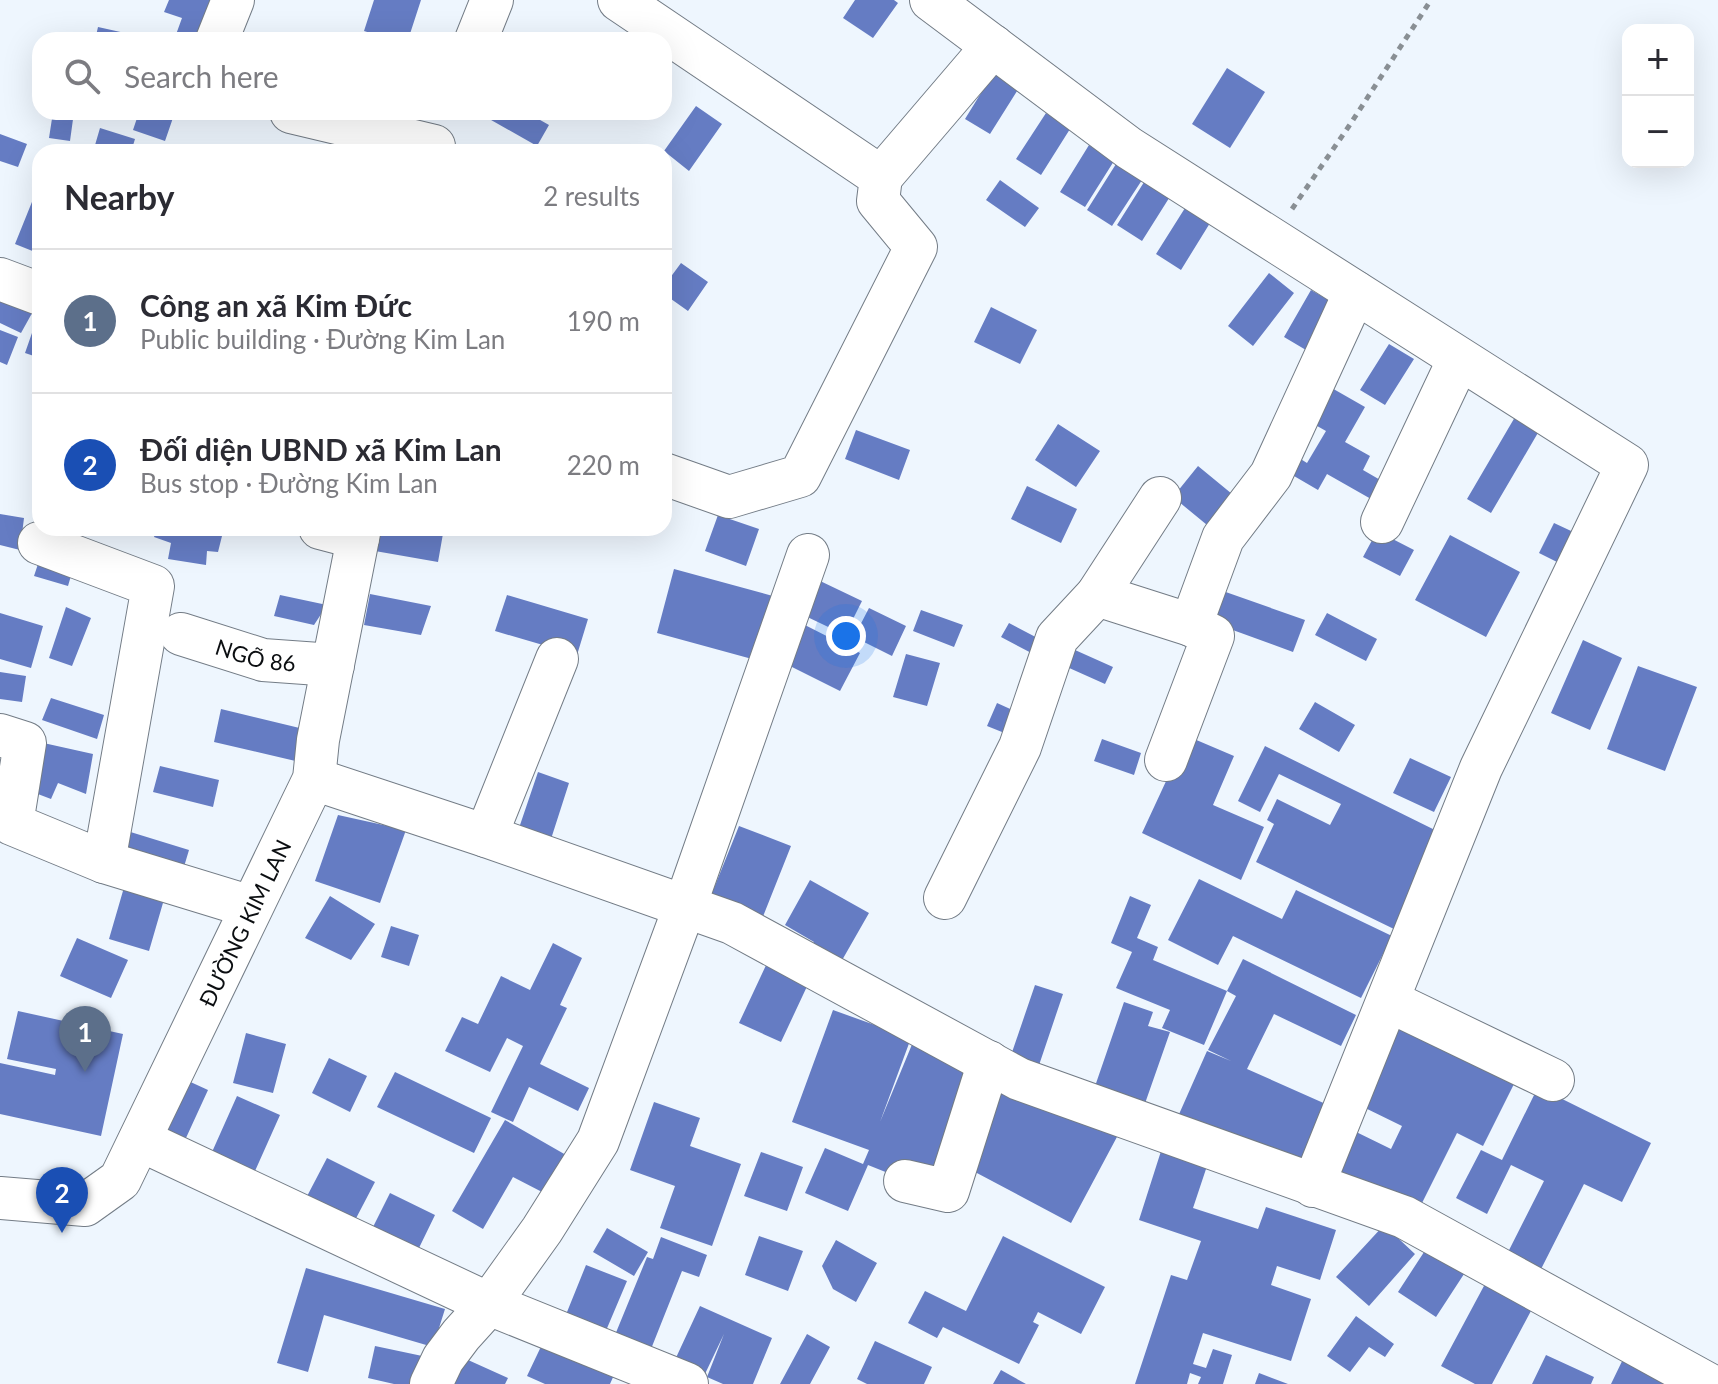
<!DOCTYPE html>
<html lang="en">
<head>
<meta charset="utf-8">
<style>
  body { margin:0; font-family:Lato,sans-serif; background:#f7f7f7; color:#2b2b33 }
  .controls { position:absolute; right:24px; top:24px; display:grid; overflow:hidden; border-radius:16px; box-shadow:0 8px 32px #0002 }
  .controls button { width:72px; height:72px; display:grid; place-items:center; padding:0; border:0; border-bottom:2px solid #e1e1e2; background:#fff; color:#2b2b33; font:40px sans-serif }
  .you { position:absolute; left:846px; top:636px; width:28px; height:28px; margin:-20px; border:6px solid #fff; border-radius:50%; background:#1a73e8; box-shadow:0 0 0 12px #1a73e833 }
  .badge { display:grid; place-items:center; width:52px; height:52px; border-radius:50%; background:#ea580c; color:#fff; font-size:26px; font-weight:700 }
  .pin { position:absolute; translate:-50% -66px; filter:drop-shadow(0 2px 4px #0008) }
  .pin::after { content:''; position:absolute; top:42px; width:28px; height:24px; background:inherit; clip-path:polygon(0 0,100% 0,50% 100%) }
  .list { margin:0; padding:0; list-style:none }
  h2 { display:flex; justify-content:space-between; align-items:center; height:104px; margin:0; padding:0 32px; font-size:34px }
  h2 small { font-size:26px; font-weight:400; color:#7c7c81 }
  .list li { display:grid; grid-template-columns:52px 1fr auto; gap:24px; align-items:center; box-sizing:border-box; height:144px; padding:0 32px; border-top:2px solid #e1e1e2 }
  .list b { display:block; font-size:30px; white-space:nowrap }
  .list p { margin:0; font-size:26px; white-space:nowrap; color:#7c7c81 }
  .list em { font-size:26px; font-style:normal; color:#7c7c81 }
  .icon { flex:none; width:44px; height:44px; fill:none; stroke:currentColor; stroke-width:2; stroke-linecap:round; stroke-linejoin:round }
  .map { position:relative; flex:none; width:1718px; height:1384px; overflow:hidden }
  .search { position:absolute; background:#fff; box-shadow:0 8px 32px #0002; left:32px; top:32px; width:640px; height:88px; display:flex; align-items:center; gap:20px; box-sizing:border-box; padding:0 28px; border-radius:24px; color:#7c7c81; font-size:30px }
  .panel { position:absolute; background:#fff; box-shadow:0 8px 32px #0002; left:32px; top:144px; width:640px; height:392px; border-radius:24px }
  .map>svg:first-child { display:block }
  .building { fill:#657cc3 }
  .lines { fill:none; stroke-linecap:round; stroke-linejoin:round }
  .minor-casing { stroke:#737c86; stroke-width:44 }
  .path { stroke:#898f94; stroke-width:5; stroke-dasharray:6 6; stroke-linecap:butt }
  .minor { stroke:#fff; stroke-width:42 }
  .labels { text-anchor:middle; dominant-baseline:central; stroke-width:6; stroke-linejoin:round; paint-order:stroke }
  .street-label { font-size:22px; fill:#0b0e11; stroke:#fff }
</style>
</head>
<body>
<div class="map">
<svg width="1718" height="1384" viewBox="0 0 1718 1384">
  <rect width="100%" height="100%" fill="#eef6fe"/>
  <path class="building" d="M169,0H225L211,40H174L182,18L164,12Z
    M374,0H421L408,40H393L364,31Z
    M855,0H894L898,3L873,38L843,18Z
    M98,27L143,37L142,40H95Z
    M1227,68L1265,92L1230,148L1192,124Z
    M994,72L1019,88L990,134L965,119Z
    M696,106L722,124L689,171L664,151Z
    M53,112H74L70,141L49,138Z
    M139,112H175L165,141L133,130Z
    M365,112H415L410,127Z
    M477,112H526L549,125L537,146Z
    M1046,113L1070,129L1041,175L1016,159Z
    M100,128L135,139L131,152H93Z
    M0,134L27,144L18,167L0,161Z
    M1089,145L1114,161L1085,207L1060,192Z
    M1116,164L1142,180L1112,226L1087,210Z
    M1146,179L1171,195L1142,241L1117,225Z
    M1000,180L1039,208L1025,227L986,200Z
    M40,182V254L15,244Z
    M1185,208L1210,223L1181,270L1156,254Z
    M681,263L708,282L688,311L664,294V286Z
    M1269,273L1294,293L1253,346L1228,326Z
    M1311,290L1339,306L1311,353L1284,337Z
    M0,293L36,306L21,333L0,323Z
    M991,307L1037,330L1020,364L974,342Z
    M40,310V358L25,353Z
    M0,330L18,337L7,365L0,362Z
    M1389,344L1414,359L1385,405L1360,390Z
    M1323,383L1365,407L1345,442L1370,456L1363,470L1382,481L1371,499L1327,474L1318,490L1282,469L1291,453L1307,463L1326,431L1303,418Z
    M1515,417L1539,431L1491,513L1467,499Z
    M1058,424L1100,451L1076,487L1035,460Z
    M856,430L910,450L899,480L845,459Z
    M1198,466L1243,503L1218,534L1173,497Z
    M1027,486L1077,509L1061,543L1011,519Z
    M0,514L24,518L20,550L0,545Z
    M718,515L759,529L746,566L705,551Z
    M1554,523L1584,537L1569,568L1539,553Z
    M157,528H224L218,552L207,551L206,565L168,559L171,543L154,537Z
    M380,528H444L438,562L375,551Z
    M1377,531L1414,550L1400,576L1363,557Z
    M1450,535L1520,572L1486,637L1415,600Z
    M42,552L75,562L68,586L34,576Z
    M674,569L780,598L763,662L657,633Z
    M816,579L862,601L845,635L799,613Z
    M1220,590L1305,620L1293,652L1208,621Z
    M370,594L431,606L421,635L364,625Z
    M280,595L327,605L314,625L274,616Z
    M507,595L588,619L577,655L495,631Z
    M66,607L91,618L72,666L49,658Z
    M869,608L906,626L892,656L854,637Z
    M921,610L963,625L954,647L913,631Z
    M0,613L43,626L31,668L0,659Z
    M1327,613L1377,639L1366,661L1315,635Z
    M799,622L860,653L840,691L780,661Z
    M1009,623L1047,643L1039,657L1001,637Z
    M1583,640L1622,658L1590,730L1551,713Z
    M1075,650L1113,667L1105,684L1067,667Z
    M906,654L940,663L927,706L893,697Z
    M1638,666L1697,687L1665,771L1607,749Z
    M0,672L26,676L22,702L0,699Z
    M51,698L104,715L97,739L42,720Z
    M1315,702L1355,725L1339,752L1299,729Z
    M997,703L1026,716L1017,738L987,726Z
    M221,709L312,731L304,763L214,742Z
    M1187,736L1234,756L1213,805L1264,827L1241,880L1142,833Z
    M1102,739L1141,753L1134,775L1094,761Z
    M39,742L93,754L86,794L58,783L51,799L30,791Z
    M1265,746L1443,834L1396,930L1256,862L1274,824L1267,820L1277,799L1330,825L1341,804L1279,774L1260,812L1238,801Z
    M1410,758L1451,777L1434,812L1393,793Z
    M160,766L219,780L213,807L153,792Z
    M538,772L569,783L551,839L519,828Z
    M338,815L406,830L380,903L315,881Z
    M739,826L791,846L760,924L708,903Z
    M124,830L189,850L180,880L115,860Z
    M1199,879L1282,919L1296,890L1392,936L1361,998L1233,936L1218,965L1168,940Z
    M810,880L869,913L837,969L808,952L814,942L785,925Z
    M125,884L165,896L149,951L109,939Z
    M330,896L375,924L351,960L305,938Z
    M1130,896L1151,905L1137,938L1158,947L1153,960L1227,991L1204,1045L1162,1028L1170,1010L1116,988L1132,952L1111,943Z
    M391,926L419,935L409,966L381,957Z
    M77,938L128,960L111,998L60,976Z
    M553,943L582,958L560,1005L567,1008L540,1064L589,1088L578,1111L529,1087L513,1122L491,1112L523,1046L507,1038L490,1072L445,1051L462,1017L478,1024L501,976L530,990Z
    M1243,959L1356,1015L1341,1046L1274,1014L1247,1069L1328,1105L1297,1174L1176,1121L1207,1051L1231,1061L1208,1050L1236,996L1227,991Z
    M768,961L810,980L781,1042L739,1023Z
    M1035,985L1063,994L1035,1077L1007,1067Z
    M1124,1002L1153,1012L1148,1026L1170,1032L1142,1112L1092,1095Z
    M833,1010L911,1038L880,1122L913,1042L978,1069L933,1179L898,1177L868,1165L848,1211L805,1193L825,1148L863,1164L869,1150L792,1122Z
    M18,1011L123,1034L101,1136L0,1114V1063L55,1075L56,1069L7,1059Z
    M1403,1012L1521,1070L1483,1146L1457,1133L1418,1211L1326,1166L1346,1127L1391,1149L1402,1126L1357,1104Z
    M246,1033L286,1044L273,1093L233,1083Z
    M329,1058L367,1076L350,1112L312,1093Z
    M395,1072L491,1118L474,1153L377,1107Z
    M1006,1075L1118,1135L1071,1223L958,1163Z
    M184,1079L208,1090L180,1151L162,1126Z
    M1538,1087L1651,1143L1622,1202L1584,1184L1534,1283L1501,1266L1544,1181L1511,1165L1487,1214L1456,1198L1481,1150L1502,1160Z
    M237,1096L280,1115L251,1180L208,1161Z
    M654,1102L700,1118L690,1146L741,1164L712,1246L660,1228L675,1186L630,1170Z
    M505,1120L566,1155L544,1193L513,1177L483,1229L452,1211Z
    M1162,1148L1208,1163L1193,1208L1258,1229L1266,1207L1336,1230L1320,1280L1277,1266L1271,1285L1311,1299L1291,1361L1203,1333L1193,1364L1206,1368L1213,1349L1232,1355L1223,1384H1198L1201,1377L1190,1373L1187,1384H1135L1171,1275L1187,1280L1201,1241L1139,1220Z
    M761,1152L803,1167L787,1211L744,1196Z
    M327,1158L375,1182L352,1226L304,1202Z
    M390,1193L435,1215L418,1250L373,1227Z
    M1384,1225L1415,1254L1369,1306L1336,1277Z
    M607,1228L648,1252L634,1276L593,1252Z
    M759,1236L803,1251L788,1291L745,1275Z
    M1003,1236L1105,1287L1081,1334L1038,1312L1033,1322L1039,1325L1019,1364L943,1327L937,1338L908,1323L925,1291L966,1311Z
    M661,1237L707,1255L699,1277L682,1271L651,1349L615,1335L647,1257L653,1259Z
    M836,1240L877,1263L856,1302L833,1289L822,1266Z
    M1426,1249L1464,1274L1436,1317L1398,1292Z
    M586,1265L627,1281L605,1333L565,1317Z
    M306,1268L445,1309L433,1347L324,1315L308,1372L277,1363Z
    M1485,1284L1532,1309L1492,1384H1475L1441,1366Z
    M700,1306L772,1338L753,1384H723L707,1377L724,1334L704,1376L674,1362Z
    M1356,1316L1394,1344L1385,1357L1369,1347L1350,1372L1327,1356Z
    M547,1334L618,1366L610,1384H545L527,1376Z
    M807,1334L830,1347L810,1384H780Z
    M875,1341L932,1367L924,1384H867L857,1379Z
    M375,1346L427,1357L421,1384H394L368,1378Z
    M1626,1353L1692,1384H1611Z
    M457,1355L508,1378L505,1384H444Z
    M1546,1355L1594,1377L1591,1384H1532Z
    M1001,1370L1026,1384H993Z
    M1259,1373L1288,1384H1255Z"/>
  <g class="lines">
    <g class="minor-casing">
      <g id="minor">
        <path d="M619,0L881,177L878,201L916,247L800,476L729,497L664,474"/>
        <path d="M931,0L1129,148L1627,465L1481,768L1313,1186"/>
        <path d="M217,40L233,0"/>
        <path d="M476,40L492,0"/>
        <path d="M291,112L434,146"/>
        <path d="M881,177L993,46"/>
        <path d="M0,279L40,294"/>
        <path d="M1382,522L1459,359"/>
        <path d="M320,528L358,538"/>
        <path d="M39,543L153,586L104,862"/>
        <path d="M1097,595L1191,625"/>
        <path id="s1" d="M181,634L263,660L333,665"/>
        <path d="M0,735L25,743L12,824L104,862L251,907"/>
        <path d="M1166,760L1213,636L1191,625L1223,538L1271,475L1355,292"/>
        <path d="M314,779L486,836L732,923L1019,1079L1404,1217L1708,1384"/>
        <path d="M486,836L557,659"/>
        <path d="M945,898L1020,747L1057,638L1097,595L1160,498"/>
        <path d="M1389,1001L1553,1080"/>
        <path d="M140,1140L489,1304L687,1384"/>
        <path d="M905,1181L948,1191L989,1062"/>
        <path id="s2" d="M0,1198L85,1205L120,1180L314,779L318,740L360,528"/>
        <path d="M431,1384L443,1359L461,1335L489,1304L542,1230L598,1141L685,906L808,555"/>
      </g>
    </g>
    <path class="path" d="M1292,209L1349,126L1431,0"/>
    <use href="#minor" class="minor"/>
  </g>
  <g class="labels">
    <g class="street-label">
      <text stroke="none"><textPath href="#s1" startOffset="78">NGÕ 86</textPath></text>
      <text stroke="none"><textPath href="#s2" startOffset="414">ĐƯỜNG KIM LAN</textPath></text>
    </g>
  </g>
</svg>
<div class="controls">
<button>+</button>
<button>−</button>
</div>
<div class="you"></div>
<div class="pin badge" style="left:85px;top:1072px;background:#5c6f8a">1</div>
<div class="pin badge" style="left:62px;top:1233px;background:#1a4fb4">2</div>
<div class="search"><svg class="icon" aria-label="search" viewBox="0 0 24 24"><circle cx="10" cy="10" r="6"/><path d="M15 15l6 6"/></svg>Search here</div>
<section class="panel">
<h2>Nearby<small>2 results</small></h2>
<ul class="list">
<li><span class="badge" style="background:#5c6f8a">1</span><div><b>Công an xã Kim Đức</b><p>Public building · Đường Kim Lan</p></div><em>190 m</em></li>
<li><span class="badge" style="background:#1a4fb4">2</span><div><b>Đối diện UBND xã Kim Lan</b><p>Bus stop · Đường Kim Lan</p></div><em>220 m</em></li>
</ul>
</section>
</div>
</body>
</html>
